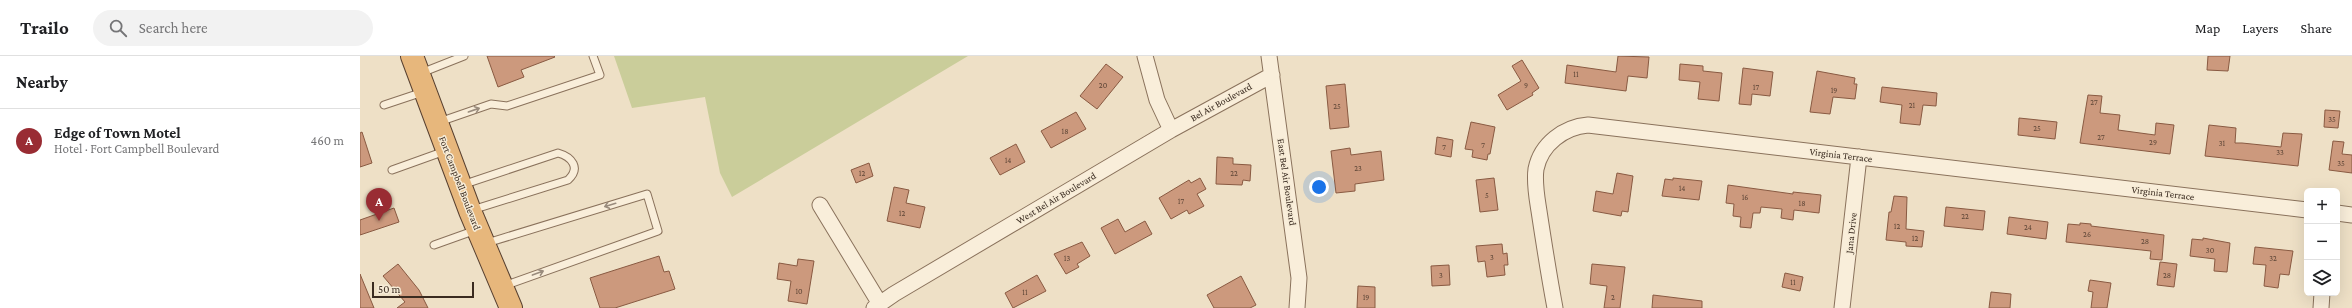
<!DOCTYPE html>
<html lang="en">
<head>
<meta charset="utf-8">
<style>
  body { margin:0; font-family:"Crimson Pro",serif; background:#f2f2f2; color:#202124 }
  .controls { position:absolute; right:12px; bottom:12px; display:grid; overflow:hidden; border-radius:6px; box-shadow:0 4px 16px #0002 }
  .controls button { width:36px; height:36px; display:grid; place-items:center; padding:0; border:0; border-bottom:1px solid #e0e0e0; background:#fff; color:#202124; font:20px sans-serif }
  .scale { position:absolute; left:12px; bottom:10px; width:102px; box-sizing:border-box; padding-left:4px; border:2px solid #3a2b20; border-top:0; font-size:11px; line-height:14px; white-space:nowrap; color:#3a2b20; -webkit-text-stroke:3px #f6ebd6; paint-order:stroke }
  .you { position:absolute; left:959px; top:131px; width:14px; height:14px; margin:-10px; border:3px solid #fff; border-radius:50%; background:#1a73e8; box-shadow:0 0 0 6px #1a73e833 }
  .badge { display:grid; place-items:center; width:26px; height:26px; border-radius:50%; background:#992c33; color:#fff; font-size:13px; font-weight:700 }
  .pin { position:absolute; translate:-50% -33px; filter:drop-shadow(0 1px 2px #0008) }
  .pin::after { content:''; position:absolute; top:21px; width:14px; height:12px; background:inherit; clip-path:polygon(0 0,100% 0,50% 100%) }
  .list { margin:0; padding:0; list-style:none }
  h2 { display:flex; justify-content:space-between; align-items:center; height:52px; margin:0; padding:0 16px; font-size:17px }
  h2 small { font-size:13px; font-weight:400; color:#757577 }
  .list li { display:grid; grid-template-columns:26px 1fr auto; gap:12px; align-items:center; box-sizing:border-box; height:64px; padding:0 16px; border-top:1px solid #e0e0e0 }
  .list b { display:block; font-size:15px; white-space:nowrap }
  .list p { margin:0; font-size:13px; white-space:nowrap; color:#757577 }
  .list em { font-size:13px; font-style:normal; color:#757577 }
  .icon { flex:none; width:22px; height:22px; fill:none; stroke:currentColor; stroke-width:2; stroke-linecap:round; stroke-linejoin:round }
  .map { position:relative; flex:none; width:1992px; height:252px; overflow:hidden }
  header { display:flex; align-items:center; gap:24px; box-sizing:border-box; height:56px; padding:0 20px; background:#fff; border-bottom:1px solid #e0e0e0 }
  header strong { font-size:19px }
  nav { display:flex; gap:22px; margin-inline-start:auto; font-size:14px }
  .search { width:280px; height:36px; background:#f2f2f2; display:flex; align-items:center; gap:10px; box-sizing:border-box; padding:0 14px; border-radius:22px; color:#757577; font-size:15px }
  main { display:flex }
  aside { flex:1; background:#fff }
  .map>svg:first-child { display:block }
  .green { fill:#cacd9a }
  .building { fill:#cc997d; stroke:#895a42 }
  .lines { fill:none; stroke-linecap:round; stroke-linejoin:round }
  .service-casing { stroke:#8a725c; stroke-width:9 }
  .minor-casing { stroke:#8a725c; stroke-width:17 }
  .trunk-casing { stroke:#584030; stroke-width:24 }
  .service { stroke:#f9eeda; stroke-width:7 }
  .minor { stroke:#f9eeda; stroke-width:15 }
  .trunk { stroke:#e7b77c; stroke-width:22 }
  .oneway { stroke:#9a8c7d }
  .labels { text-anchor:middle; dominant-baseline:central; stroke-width:3; stroke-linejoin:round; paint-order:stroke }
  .number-label { font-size:8px; fill:#5e4637 }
  .street-label { font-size:10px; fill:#3a2b20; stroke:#f6ebd6 }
</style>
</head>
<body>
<header>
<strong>Trailo</strong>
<div class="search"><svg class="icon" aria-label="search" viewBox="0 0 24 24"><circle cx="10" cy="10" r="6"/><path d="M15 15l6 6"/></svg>Search here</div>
<nav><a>Map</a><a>Layers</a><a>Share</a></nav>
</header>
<main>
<aside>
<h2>Nearby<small></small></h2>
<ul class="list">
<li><span class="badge">A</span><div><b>Edge of Town Motel</b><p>Hotel · Fort Campbell Boulevard</p></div><em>460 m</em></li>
</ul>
</aside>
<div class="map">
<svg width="1992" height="252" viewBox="0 0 1992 252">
  <rect width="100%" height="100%" fill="#eee0c6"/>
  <path class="green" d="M254,0H608L372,141L360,117L345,41L272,52Z"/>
  <path class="building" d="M127,0H194L195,1L161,14L164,21L138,31Z
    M1258,0L1289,1L1287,22L1268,20L1266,35L1205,27L1207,9L1256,16Z
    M1848,0H1870L1868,15L1847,14Z
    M1162,4L1179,32L1172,37L1173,39L1147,54L1138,39L1161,25L1152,10Z
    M746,8L763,21L737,53L720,40Z
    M1320,8L1343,10V15L1362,17L1359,45L1338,43L1340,26L1319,24Z
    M1383,12L1413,16L1410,40L1392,38L1391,49L1379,48Z
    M1457,15L1495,22L1494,28H1497L1495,43L1473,41L1470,58L1450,56Z
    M985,28L989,71L970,73L966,30Z
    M1522,31L1577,37L1576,50L1563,49L1560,69L1540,67L1542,49L1520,46Z
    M1728,39L1742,40L1740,57L1760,59L1758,74L1795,79L1796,67L1814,69L1810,98L1720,87Z
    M1965,54L1980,55L1978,72L1964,71Z
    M716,56L726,73L691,92L681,75Z
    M1659,62L1697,66L1695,83L1658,79Z
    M1111,66L1135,71L1130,98H1128L1127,104L1112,101L1113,94L1105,93Z
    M1849,69L1876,72L1875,87H1882L1921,91L1923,77L1942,78L1938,110L1845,100Z
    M2,76L12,107L0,111V77Z
    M1077,81L1093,84L1091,101L1075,98Z
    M1973,85L1984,86L1982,98L1992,99V117L1969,114Z
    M656,88L665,106L640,119L630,102Z
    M990,92L991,99L1021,95L1024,124L995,128V135L976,137L971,95Z
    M857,101L873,102V108L891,109L890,125L883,124L882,129L856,128Z
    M509,107L513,120L496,127L491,114Z
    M1257,117L1273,120L1268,156L1262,155L1261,160L1233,155L1236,135L1253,138Z
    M840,122L846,133L837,138L844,150L829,158L827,154L811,163L799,142L829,124L831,127Z
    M1134,122L1138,154L1120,156L1116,124Z
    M1313,122L1342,125L1339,144L1302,140L1305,123L1313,124Z
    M1368,129L1433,138V136L1461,139L1459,157L1434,154L1433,164L1421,162L1422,153L1401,151L1400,157H1393L1391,172L1380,171L1381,161L1373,160L1374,148L1366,147Z
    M534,131L549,134L546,147L565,151L560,172L527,165Z
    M1534,140L1547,141L1546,173L1564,175L1562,191L1546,190V186L1526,184L1529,156H1531Z
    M1586,151L1625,155L1623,174L1584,170Z
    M34,152L39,166L0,179V164Z
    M1649,161L1688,166L1686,183L1647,178Z
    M758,163L765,176L785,165L792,178L755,198L741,172Z
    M1720,167L1731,168V170L1804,179L1802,204L1790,203L1791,195L1706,186L1708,168L1720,169Z
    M1843,182L1870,187L1867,216L1854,215L1855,203L1830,200L1832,183L1843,184Z
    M722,186L730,200L717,208L719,211L706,218L694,198Z
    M1142,188L1143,198L1147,197L1148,209H1144L1145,219L1127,221L1125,205L1118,206L1116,190Z
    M1895,191L1933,195L1929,219L1920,218L1918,232L1904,230L1906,209L1893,208Z
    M299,200L304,216L309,215L315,233L255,252H240L230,222Z
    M438,203L454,205L447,248L428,245L431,225L417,223L419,207L437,210Z
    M1800,206L1817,208L1814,231L1797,229Z
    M38,208L59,234L68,252H37L45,246L23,220Z
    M1232,208L1265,211L1260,252H1244L1247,230L1230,228Z
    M1089,209L1090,229L1072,230L1071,210Z
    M1425,217L1443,221L1440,235L1422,231Z
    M0,218L14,252H0Z
    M677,219L686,235L653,252L645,237Z
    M881,220L896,249L890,252H854L847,239Z
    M1730,224L1751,227L1747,252H1731L1733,236L1728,235Z
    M998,230L1015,231V252H997Z
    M1631,236L1651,238L1650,252H1629Z
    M1293,239L1342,245V252H1292Z"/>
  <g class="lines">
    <g class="service-casing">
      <path id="service" d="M61,17L104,0
        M24,49L63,36
        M79,66L131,48L147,50L240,19L233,0
        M32,114L85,95
        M102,129L198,97C212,101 221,112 208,124L112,154
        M127,187L287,138L298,175L144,230
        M74,189L116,174"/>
    </g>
    <g class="minor-casing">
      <path id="minor" d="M785,0L797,44L811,74
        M909,0L939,222L937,252
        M460,149L520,248
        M1977,157L1992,159
        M514,252L534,238L811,74L912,19
        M1195,252C1189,220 1184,188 1179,155C1177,142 1174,127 1176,113C1181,88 1204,71 1228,69L1947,154
        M1482,252L1499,101
        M1961,252L1962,237"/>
    </g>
    <g class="trunk-casing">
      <path id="trunk" d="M52,0L110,155L151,252"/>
    </g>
    <use href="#service" class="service"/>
    <use href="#minor" class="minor"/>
    <use href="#trunk" class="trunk"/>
  </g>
  <defs><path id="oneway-shaft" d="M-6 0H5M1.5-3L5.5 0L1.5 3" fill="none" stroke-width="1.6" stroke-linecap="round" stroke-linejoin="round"/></defs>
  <g class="oneway">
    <use href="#oneway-shaft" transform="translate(114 54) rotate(-19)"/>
    <use href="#oneway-shaft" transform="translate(250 149) rotate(163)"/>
    <use href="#oneway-shaft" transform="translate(178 217) rotate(-20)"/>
  </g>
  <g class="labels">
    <g class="number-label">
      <text x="1216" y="18">11</text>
      <text x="743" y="29">20</text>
      <text x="1166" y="29">9</text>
      <text x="1396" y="31">17</text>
      <text x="1474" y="34">19</text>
      <text x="1734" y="46">27</text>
      <text x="1552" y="49">21</text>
      <text x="977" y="50">25</text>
      <text x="1972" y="63">35</text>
      <text x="1677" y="72">25</text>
      <text x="705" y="75">18</text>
      <text x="1741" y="81">27</text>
      <text x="1793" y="86">29</text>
      <text x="1862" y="87">31</text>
      <text x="1123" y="89">7</text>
      <text x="1084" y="91">7</text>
      <text x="1920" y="96">33</text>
      <text x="648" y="104">14</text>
      <text x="1981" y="107">35</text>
      <text x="998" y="112">23</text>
      <text x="502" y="117">12</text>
      <text x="874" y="117">22</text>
      <text x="1322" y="132">14</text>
      <text x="1127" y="139">5</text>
      <text x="1385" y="141">16</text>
      <text x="821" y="145">17</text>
      <text x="1442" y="147">18</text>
      <text x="542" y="157">12</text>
      <text x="1605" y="160">22</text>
      <text x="1537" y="170">12</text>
      <text x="1668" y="171">24</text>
      <text x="1727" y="178">26</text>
      <text x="1555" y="182">12</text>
      <text x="1785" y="185">28</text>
      <text x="1850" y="194">30</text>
      <text x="1132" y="201">3</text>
      <text x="707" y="202">13</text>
      <text x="1913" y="202">32</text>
      <text x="1081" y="219">3</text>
      <text x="1807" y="219">28</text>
      <text x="1433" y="226">11</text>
      <text x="439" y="235">10</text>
      <text x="665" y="236">11</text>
      <text x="1006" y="241">19</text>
      <text x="1253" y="241">2</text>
    </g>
    <g class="street-label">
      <text transform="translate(861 46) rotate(-29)">Bel Air Boulevard</text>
      <text transform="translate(1481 99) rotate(7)">Virginia Terrace</text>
      <text transform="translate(927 126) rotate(82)">East Bel Air Boulevard</text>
      <text transform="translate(100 127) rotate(69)">Fort Campbell Boulevard</text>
      <text transform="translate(1803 137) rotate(7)">Virginia Terrace</text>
      <text transform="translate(696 142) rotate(-31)">West Bel Air Boulevard</text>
      <text transform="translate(1491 177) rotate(-84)">Jana Drive</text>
    </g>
  </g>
</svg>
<div class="controls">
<button>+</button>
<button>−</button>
<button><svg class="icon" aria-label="layers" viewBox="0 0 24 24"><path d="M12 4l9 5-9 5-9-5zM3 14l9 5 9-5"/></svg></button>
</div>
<div class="scale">50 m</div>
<div class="you"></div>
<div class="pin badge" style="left:19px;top:165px">A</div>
</div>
</main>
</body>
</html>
